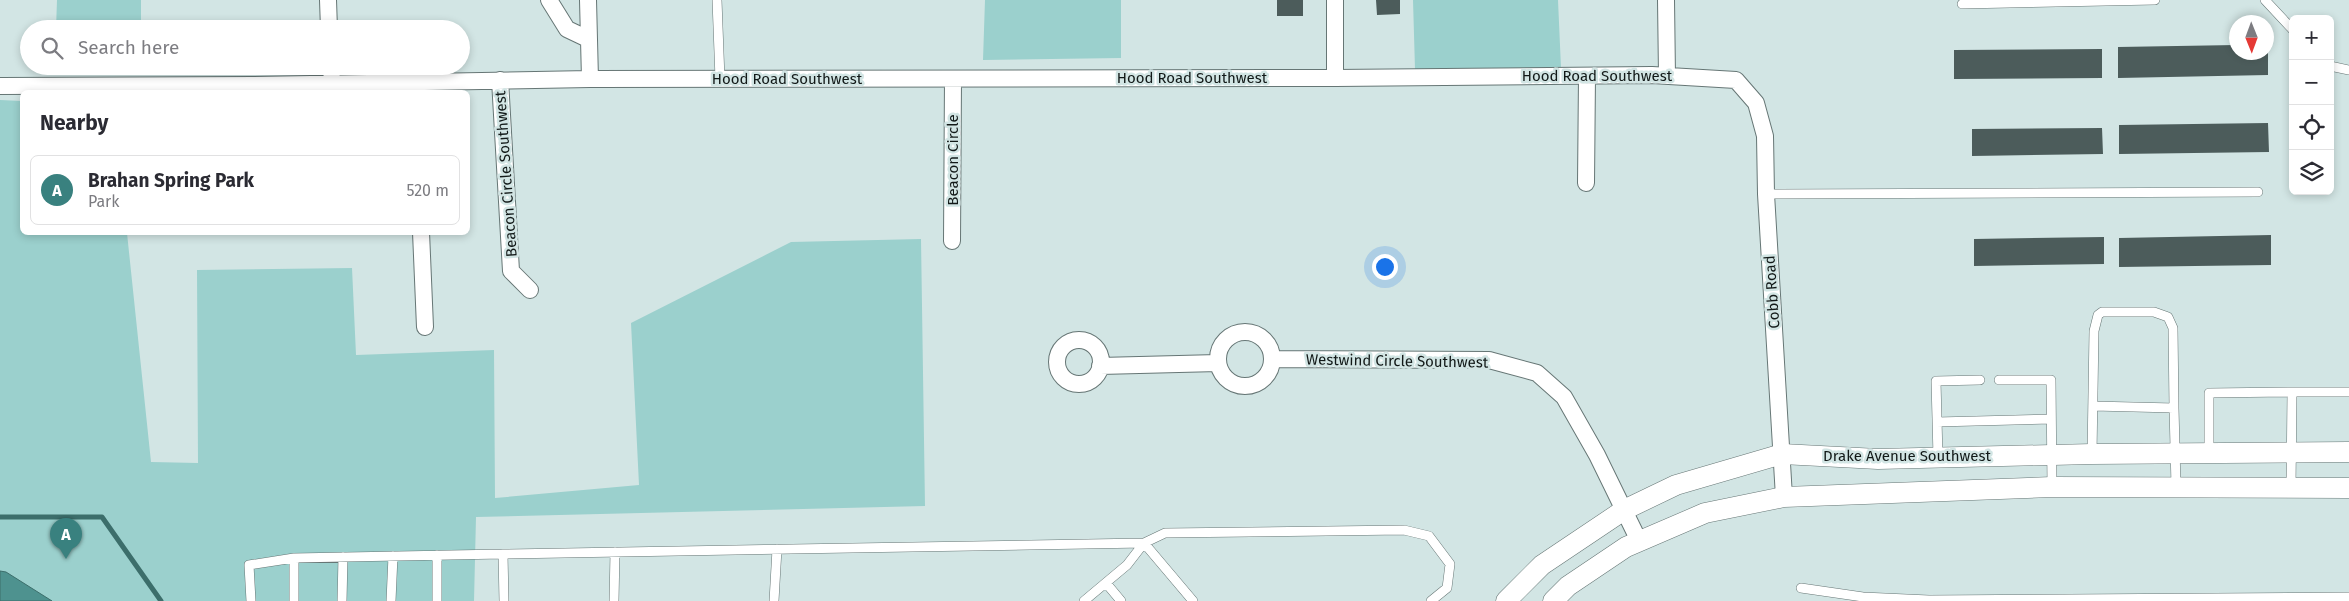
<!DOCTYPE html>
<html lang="en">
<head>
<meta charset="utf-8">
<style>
  body { margin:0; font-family:"Fira Sans",sans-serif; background:#f2f2f3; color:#2b2b33 }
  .controls { position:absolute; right:15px; top:15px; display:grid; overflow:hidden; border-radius:8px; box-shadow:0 2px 8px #0003 }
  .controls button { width:45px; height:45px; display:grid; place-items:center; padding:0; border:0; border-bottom:1px solid #e1e1e2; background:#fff; color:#2b2b33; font:25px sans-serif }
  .compass { position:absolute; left:2229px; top:15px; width:45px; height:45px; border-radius:50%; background:#fff; box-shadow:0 2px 8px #0003; rotate:179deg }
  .you { position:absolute; left:1384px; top:266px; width:18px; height:18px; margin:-12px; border:4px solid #fff; border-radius:50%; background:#1a73e8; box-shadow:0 0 0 8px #1a73e833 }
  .badge { display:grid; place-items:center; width:32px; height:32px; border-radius:50%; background:#39817f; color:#fff; font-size:16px; font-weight:700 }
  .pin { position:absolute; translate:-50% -41px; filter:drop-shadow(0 1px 2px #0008) }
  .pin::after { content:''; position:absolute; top:26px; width:18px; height:15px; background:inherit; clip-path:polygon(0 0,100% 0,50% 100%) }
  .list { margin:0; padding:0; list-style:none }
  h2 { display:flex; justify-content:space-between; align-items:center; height:65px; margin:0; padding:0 20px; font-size:21px }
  h2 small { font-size:16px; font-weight:400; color:#7c7c81 }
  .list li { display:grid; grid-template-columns:32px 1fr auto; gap:15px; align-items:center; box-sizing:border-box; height:70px; margin:0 10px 10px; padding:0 10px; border:1px solid #e1e1e2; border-radius:8px }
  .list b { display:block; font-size:19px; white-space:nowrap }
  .list p { margin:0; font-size:16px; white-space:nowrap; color:#7c7c81 }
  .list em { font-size:16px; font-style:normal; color:#7c7c81 }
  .icon { flex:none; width:28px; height:28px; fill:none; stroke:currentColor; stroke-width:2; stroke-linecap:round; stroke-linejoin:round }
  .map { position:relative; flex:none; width:2349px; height:601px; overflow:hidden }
  .search { position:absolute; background:#fff; box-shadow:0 2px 8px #0003; left:20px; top:20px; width:450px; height:55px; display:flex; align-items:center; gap:12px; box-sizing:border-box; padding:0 18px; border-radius:28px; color:#7c7c81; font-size:19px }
  .panel { position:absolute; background:#fff; box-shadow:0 2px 8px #0003; left:20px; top:90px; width:450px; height:145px; border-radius:8px }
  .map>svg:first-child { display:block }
  .green { fill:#9bd0cd }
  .water { fill:#4e928f; stroke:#3c6e6b }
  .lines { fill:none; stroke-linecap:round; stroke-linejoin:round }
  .stream { stroke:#3c6e6b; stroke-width:5 }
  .building { fill:#4c5c5b }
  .service-casing { stroke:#667675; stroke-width:10 }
  .minor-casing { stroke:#667675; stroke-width:18 }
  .tertiary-casing { stroke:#667675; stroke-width:21 }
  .service { stroke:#fff; stroke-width:9 }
  .minor { stroke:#fff; stroke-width:16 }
  .tertiary { stroke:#fff; stroke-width:20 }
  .labels { text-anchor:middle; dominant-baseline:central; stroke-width:5; stroke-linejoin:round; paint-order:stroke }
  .street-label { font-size:15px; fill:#121918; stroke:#d2e5e4 }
</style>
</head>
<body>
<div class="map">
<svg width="2349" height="601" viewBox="0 0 2349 601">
  <rect width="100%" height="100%" fill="#d2e5e4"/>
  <path class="green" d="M57,0H141V29H56Z
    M985,0H1121V58L983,60Z
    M1413,0H1558L1561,68L1415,69Z
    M56,66H140L139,74L56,72Z
    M0,100L22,101V232L127,233L151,462L198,463L197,270L352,268L356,355L494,350L495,498L639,485L631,323L791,242L921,239L925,506L476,517L474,601H0V517L72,516L0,515Z"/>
  <path class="water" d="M0,571L6,572L52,601H0Z"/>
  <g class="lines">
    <path class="stream" d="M0,517H102L161,601"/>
  </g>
  <path class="building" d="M1277,0H1303V16H1277Z
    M1376,0H1400V14L1377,15Z
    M2236,45V52H2268V75L2118,78V47Z
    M2102,49V78L1954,79V50Z
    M2268,123L2269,152L2119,154V125Z
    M2102,128L2103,154L1972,156V129Z
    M2271,235V265L2119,267V238Z
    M2104,237V264L1974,266V239Z"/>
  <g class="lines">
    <g class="service-casing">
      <path id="service" d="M717,0L720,79
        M2265,0L2293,30
        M1962,4L2155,0
        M2330,66L2349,70
        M1766,194L2258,192
        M1999,380H2051L2052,487
        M2174,408L2176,486
        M1937,422L2051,419
        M2209,453V393L2292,392
        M2092,454L2094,331L2098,315L2102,312H2154L2168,317L2173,328L2174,408L2093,406
        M1938,457L1936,381L1980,380
        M2291,488L2292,392H2349
        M294,558V601
        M1106,583L1121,601
        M1801,588L1863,597L1929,600L2349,597
        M251,601L249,565L294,558L503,554
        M342,601L343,557
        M391,601L393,556
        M437,601V555
        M504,601L503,554L1144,543L1165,533L1404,530L1429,536L1450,564L1447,588L1431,601
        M614,601L615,552
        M774,601L777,549
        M1084,601L1127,565L1144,543L1193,601"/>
    </g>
    <g class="minor-casing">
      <path id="minor" d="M328,0L329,29
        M549,0L567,29L588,39
        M588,0L590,79
        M1335,0V78
        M1666,0L1667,76
        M331,66L332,83
        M500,80L511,271L530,290
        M0,86L254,85L590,79L1335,78L1652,75L1736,80L1756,103L1765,136L1766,194L1784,497
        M1586,183L1587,76
        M421,232L425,327
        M952,241L953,79
        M1218 359a27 27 0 1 1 54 0a27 27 0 1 1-54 0Z
        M1057 362a22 22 0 1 1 44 0a22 22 0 1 1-44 0Z
        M1272,359L1489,360L1537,373L1564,397L1597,455L1639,541
        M1100,366L1218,363"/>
    </g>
    <g class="tertiary-casing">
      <path id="tertiary" d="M1506,601L1542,565L1624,510L1676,485L1782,454L1878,459L2092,454L2349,452
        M1553,601L1568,586L1626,547L1705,513L1784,497L2052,487L2349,488"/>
    </g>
    <use href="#service" class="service"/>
    <use href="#minor" class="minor"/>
    <use href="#tertiary" class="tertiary"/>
  </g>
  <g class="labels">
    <g class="street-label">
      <text x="1597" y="76">Hood Road Southwest</text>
      <text x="1192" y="78">Hood Road Southwest</text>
      <text x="787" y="79">Hood Road Southwest</text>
      <text transform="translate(953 160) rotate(-90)">Beacon Circle</text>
      <text transform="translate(506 174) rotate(-94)">Beacon Circle Southwest</text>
      <text transform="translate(1772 292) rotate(-94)">Cobb Road</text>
      <text transform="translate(1397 361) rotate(1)">Westwind Circle Southwest</text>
      <text x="1907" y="456">Drake Avenue Southwest</text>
    </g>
  </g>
</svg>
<div class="controls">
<button>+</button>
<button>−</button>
<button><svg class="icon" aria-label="locate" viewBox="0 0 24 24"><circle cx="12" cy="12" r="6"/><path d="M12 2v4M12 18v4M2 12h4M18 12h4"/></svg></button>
<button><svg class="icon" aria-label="layers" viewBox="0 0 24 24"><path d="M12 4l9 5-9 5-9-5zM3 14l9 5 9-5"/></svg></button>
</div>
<svg class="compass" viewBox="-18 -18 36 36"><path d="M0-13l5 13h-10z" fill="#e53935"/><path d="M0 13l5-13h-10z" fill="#7c7c81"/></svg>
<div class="you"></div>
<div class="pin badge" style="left:66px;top:559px">A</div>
<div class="search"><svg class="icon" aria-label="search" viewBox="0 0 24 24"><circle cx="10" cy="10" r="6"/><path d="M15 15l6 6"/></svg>Search here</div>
<section class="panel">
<h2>Nearby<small></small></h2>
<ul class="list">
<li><span class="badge">A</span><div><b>Brahan Spring Park</b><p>Park</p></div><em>520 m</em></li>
</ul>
</section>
</div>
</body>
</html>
